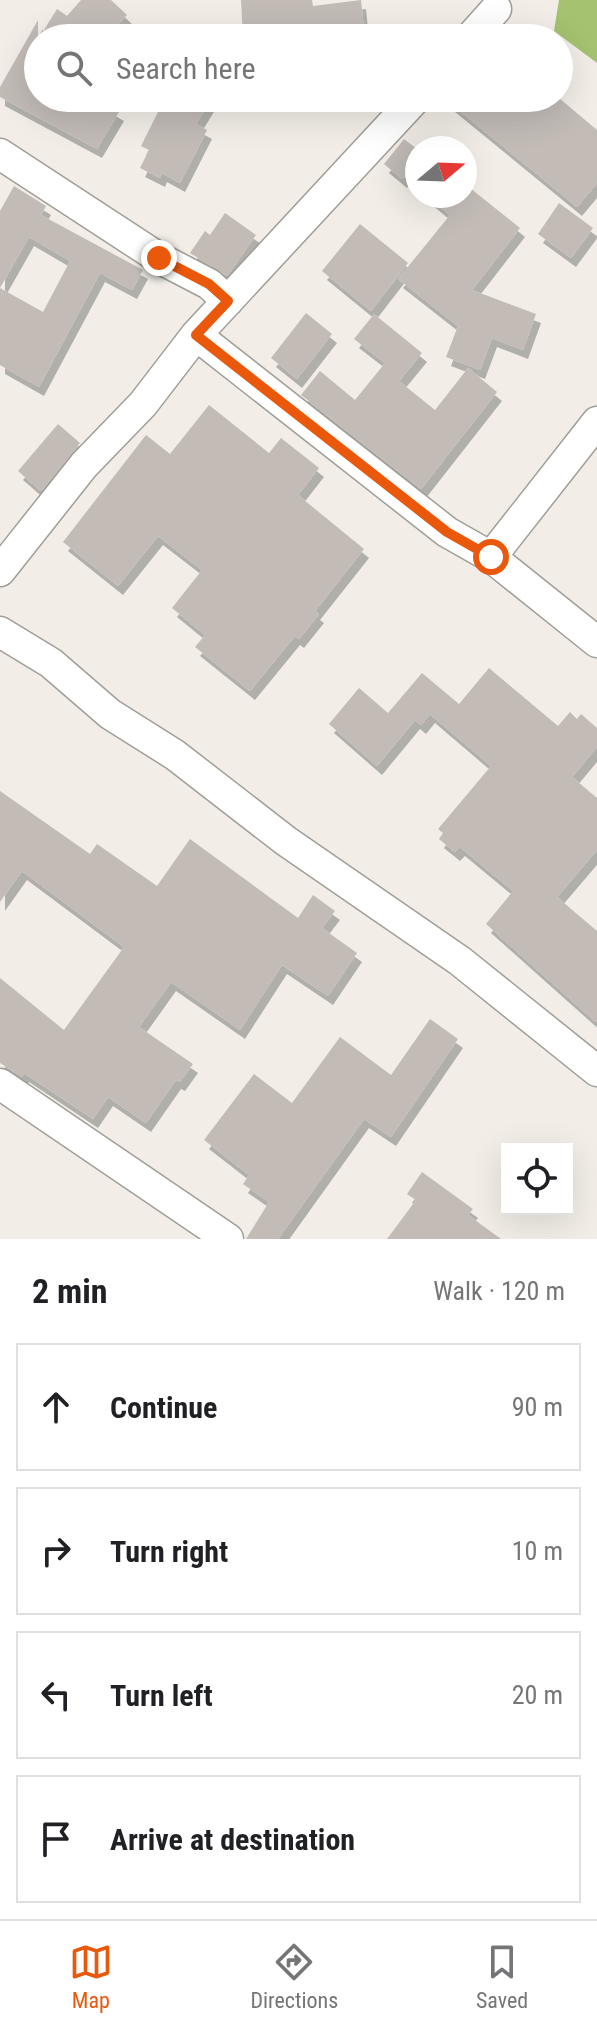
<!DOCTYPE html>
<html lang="en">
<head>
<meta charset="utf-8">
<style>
  body { margin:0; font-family:"Roboto Condensed",sans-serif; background:#f6f6f6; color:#202124 }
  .controls { position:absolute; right:24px; bottom:24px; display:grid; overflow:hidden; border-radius:0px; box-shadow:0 8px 32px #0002 }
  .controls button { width:72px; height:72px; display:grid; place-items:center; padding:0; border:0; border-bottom:2px solid #e0e0e0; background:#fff; color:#202124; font:40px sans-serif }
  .compass { position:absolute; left:405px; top:136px; width:72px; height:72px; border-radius:50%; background:#fff; box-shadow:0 8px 32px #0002; rotate:71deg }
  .stop { position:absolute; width:24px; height:24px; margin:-18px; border:6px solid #ea580c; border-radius:50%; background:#fff }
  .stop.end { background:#ea580c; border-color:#fff; box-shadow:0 2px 8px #0008 }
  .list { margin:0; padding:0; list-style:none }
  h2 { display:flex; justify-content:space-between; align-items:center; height:104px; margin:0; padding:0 32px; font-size:34px }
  h2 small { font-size:26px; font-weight:400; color:#757577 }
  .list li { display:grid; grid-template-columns:52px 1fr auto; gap:24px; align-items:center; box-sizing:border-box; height:128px; margin:0 16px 16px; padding:0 16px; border:2px solid #e0e0e0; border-radius:0px }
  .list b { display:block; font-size:30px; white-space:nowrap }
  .list em { font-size:26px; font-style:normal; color:#757577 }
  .icon { flex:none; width:44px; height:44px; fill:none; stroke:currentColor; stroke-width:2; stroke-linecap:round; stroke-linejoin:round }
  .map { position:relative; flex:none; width:597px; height:1239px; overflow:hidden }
  .search { position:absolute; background:#fff; box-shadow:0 8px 32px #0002; left:24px; right:24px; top:24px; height:88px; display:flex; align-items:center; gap:20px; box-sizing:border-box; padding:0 28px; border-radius:44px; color:#757577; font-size:30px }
  .sheet { height:680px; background:#fff }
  nav { display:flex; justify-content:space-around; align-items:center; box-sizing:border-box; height:112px; border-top:2px solid #e0e0e0; background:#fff; font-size:22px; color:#757577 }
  nav a { display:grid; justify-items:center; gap:4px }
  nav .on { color:#ea580c }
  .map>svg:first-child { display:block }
  .forest { fill:#a4c26f }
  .building { fill:#c2bbb6; fill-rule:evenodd; filter:url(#shadow) }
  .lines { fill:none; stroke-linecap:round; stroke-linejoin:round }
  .street-casing { stroke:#a19e97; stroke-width:33 }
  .street { stroke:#fff; stroke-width:30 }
  .route { stroke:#ea580c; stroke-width:10 }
</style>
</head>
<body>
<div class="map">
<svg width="597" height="1239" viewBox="0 0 597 1239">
  <defs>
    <filter id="shadow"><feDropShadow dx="5" dy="9" stdDeviation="0" flood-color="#0004"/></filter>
  </defs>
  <rect width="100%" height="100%" fill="#f2eee7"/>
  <path class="forest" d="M559,0H597V63L554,31Z"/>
  <path class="building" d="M81,0H111L127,15L105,38H39L57,9L67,16Z
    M241,0H312L313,6L361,0L364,30L317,38H243Z
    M38,20V98H95L119,112L97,149L0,97V87Z
    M182,98H212L196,124L207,130L180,183L162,173L160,178L140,168L149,150L141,146L161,106L173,112Z
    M444,98H559L597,130V183L577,207Z
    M404,139L417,149V159L402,179L384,164Z
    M465,184L520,228L472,290L536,314L523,350L492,338L480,370L446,357L458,326L398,279L450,215L427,196H465Z
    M14,186L46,206L41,215L143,270L132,290L100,273L39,387L0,365V211ZM29,237L70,261L43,312L0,288Z
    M559,203L593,228L571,258L538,234Z
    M225,213L256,235L227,276L190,253L205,231L210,235Z
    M360,224L408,263L371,311L322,271Z
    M306,313L332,334L297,379L271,358Z
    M374,314L422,353L399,381L435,410L468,368L497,392L421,489L301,395L320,371L355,400L385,363L354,339Z
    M209,405L269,453L281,438L319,468L298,495L364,549L315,611L319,614L299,639L295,636L250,691L195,647L205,635L172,608L202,570L158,536L118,586L63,542L146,435L170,454Z
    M58,424L80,443L41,491L18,471Z
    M489,668L558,726L570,712L577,719L581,714L597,728V747L572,777L597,798V850L557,897L597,931V1023L486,924L513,891L460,847L455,852L439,839L443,833L438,829L491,766L430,714L421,725L415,720L377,766L329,724L359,688L388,713L422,673L459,704Z
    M0,791L90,854L97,844L157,886L190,839L298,918L313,895L335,911L322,928L357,953L328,996L282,965L240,1030L171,982L139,1027L193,1064L180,1082L176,1080L146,1123L108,1097L93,1119L24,1073L22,1077L0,1063V978L64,1030L124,947L22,871L0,902Z
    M430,1019L458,1039L391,1137L364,1119L278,1239H246L269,1202L243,1184L249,1175L204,1140L254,1074L292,1103L340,1037L391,1075Z
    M422,1172L473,1209L468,1215L501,1239H387L416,1200L407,1194Z"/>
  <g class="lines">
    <g class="street-casing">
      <path id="street" d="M470,38L496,9
        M0,154L159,258L209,284L228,301
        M196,335L447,532L491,557L597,642
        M491,557L597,422
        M0,571L84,465L143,404L196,335L416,98
        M0,632L51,663L110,714L175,755L286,841L460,961L597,1071
        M0,1084L228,1239"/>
    </g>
    <use href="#street" class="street"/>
  </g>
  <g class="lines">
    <path class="route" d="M159,258L209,284L228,301L196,335L447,532L491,557"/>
  </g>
</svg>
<div class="controls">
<button><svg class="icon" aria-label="locate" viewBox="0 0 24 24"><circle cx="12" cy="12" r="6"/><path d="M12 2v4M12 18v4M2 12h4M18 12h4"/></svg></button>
</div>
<svg class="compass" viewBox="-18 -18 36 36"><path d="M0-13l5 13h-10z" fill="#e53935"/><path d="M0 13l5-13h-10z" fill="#757577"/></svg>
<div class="stop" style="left:491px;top:557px"></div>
<div class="stop end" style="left:159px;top:258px"></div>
<div class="search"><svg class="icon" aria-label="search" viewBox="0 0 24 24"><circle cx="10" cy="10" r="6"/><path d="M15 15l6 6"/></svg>Search here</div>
</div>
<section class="sheet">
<h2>2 min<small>Walk · 120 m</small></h2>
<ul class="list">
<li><svg class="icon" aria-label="ahead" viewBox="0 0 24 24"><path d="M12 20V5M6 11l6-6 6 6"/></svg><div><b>Continue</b></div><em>90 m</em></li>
<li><svg class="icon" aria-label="right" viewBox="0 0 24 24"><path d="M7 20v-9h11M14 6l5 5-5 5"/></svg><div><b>Turn right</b></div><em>10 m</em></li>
<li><svg class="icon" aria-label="left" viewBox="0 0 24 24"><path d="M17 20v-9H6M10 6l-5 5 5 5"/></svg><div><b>Turn left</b></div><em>20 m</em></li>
<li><svg class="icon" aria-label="arrive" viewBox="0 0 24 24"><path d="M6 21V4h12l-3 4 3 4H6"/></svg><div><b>Arrive at destination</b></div></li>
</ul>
</section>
<nav>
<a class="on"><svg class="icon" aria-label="map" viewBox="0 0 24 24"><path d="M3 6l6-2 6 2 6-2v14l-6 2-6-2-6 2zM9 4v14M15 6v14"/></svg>Map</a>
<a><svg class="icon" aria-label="directions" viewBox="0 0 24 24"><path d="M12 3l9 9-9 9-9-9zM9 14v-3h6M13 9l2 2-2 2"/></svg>Directions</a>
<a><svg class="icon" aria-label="saved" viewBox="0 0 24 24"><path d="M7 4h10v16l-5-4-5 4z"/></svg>Saved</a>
</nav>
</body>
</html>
